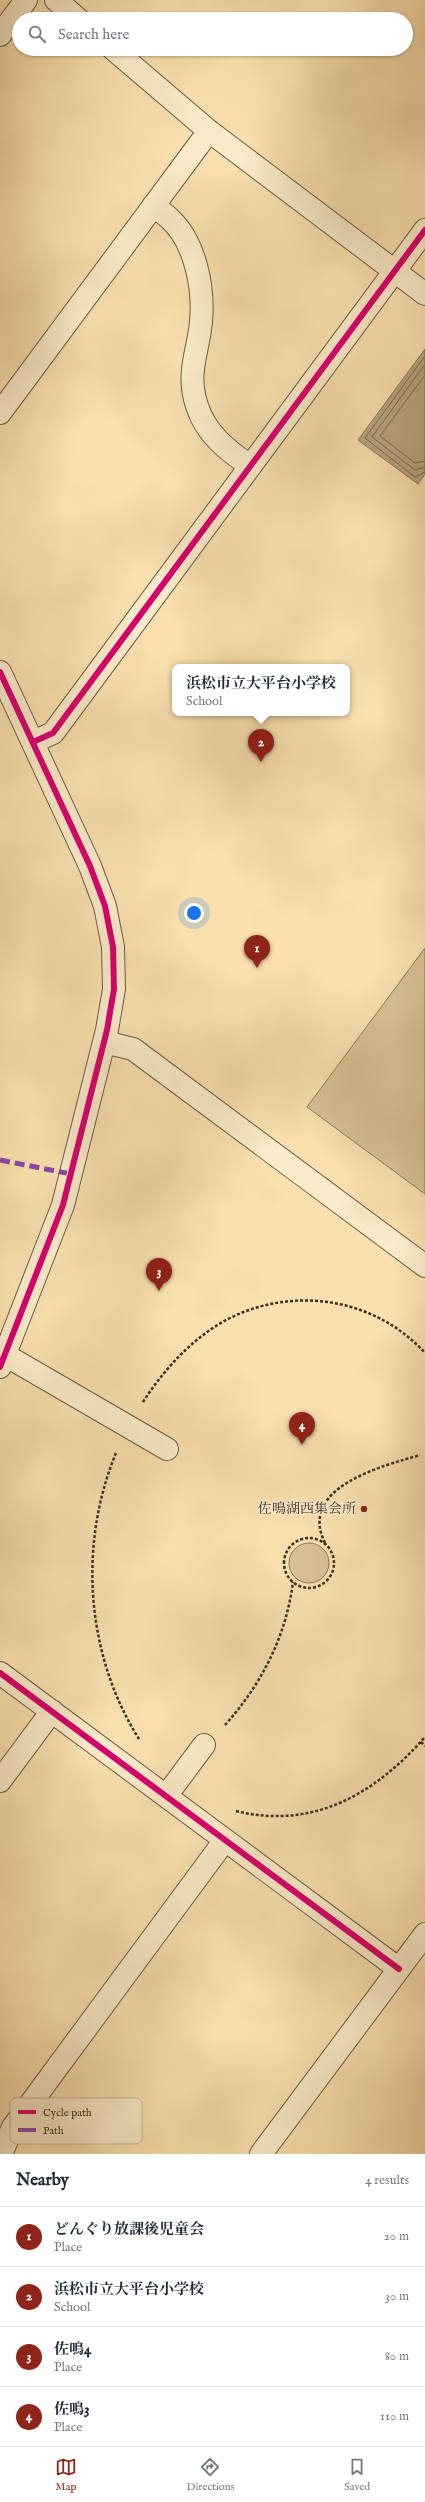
<!DOCTYPE html>
<html lang="en">
<head>
<meta charset="utf-8">
<style>
  body { margin:0; font-family:"IM FELL English","Noto Serif JP",serif; background:#f6f6f7; color:#1f2937 }
  .you { position:absolute; left:194px; top:913px; width:14px; height:14px; margin:-10px; border:3px solid #fff; border-radius:50%; background:#1a73e8; box-shadow:0 0 0 6px #1a73e833 }
  .badge { display:grid; place-items:center; width:26px; height:26px; border-radius:50%; background:#8f2418; color:#fff; font-size:13px; font-weight:700 }
  .pin { position:absolute; translate:-50% -33px; filter:drop-shadow(0 1px 2px #0008) }
  .pin::after { content:''; position:absolute; top:21px; width:14px; height:12px; background:inherit; clip-path:polygon(0 0,100% 0,50% 100%) }
  .popup { position:absolute; left:172px; top:664px; width:178px; height:52px; box-sizing:border-box; display:grid; place-content:center; border-radius:8px; background:#fff; filter:drop-shadow(0 1px 3px #0005); font-size:13px; white-space:nowrap; color:#747a83 }
  .popup b { font-size:15px; color:#1f2937 }
  .popup::after { content:''; position:absolute; left:50%; top:100%; margin-left:-8px; border:8px solid transparent; border-top-color:#fff }
  .list { margin:0; padding:0; list-style:none }
  h2 { display:flex; justify-content:space-between; align-items:center; height:52px; margin:0; padding:0 16px; font-size:17px }
  h2 small { font-size:13px; font-weight:400; color:#747a83 }
  .list li { display:grid; grid-template-columns:26px 1fr auto; gap:12px; align-items:center; box-sizing:border-box; height:60px; padding:0 16px; border-top:1px solid #e0e1e3 }
  .list b { display:block; font-size:15px; white-space:nowrap }
  .list p { margin:0; font-size:13px; white-space:nowrap; color:#747a83 }
  .list em { font-size:13px; font-style:normal; color:#747a83 }
  .icon { flex:none; width:22px; height:22px; fill:none; stroke:currentColor; stroke-width:2; stroke-linecap:round; stroke-linejoin:round }
  .map { position:relative; flex:none; width:425px; height:2154px; overflow:hidden }
  .search { position:absolute; background:#fff; box-shadow:0 1px 3px #0004; left:12px; right:12px; top:12px; height:44px; display:flex; align-items:center; gap:10px; box-sizing:border-box; padding:0 14px; border-radius:22px; color:#747a83; font-size:15px }
  .sheet { height:292px; background:#fff }
  nav { display:flex; justify-content:space-around; align-items:center; box-sizing:border-box; height:56px; border-top:1px solid #e0e1e3; background:#fff; font-size:11px; color:#747a83 }
  nav a { display:grid; justify-items:center; gap:2px }
  nav .on { color:#8f2418 }
  .map>svg:first-child { display:block }
  .green { fill:#d9c296; stroke:#8a795c }
  .water { fill:#b8a47f; stroke:#86765a }
  .lines { fill:none; stroke-linecap:round; stroke-linejoin:round }
  .shore { stroke:#7a6a51; stroke-width:1 }
  .minor-casing { stroke:#6a5c46; stroke-width:24 }
  .path { stroke:#3b3023; stroke-width:2.5; stroke-dasharray:3 2; stroke-linecap:butt }
  .minor { stroke:#fbebca; stroke-width:22 }
  .quiet { stroke:#8e44ad; stroke-width:5; stroke-dasharray:10 5; stroke-linecap:butt }
  .cycleway-casing { stroke:#fbebca; stroke-width:8 }
  .cycleway { stroke:#d6006c; stroke-width:6 }
  .poi-dot { fill:#8f2418; stroke:#fbebca; stroke-width:1.5 }
  .labels { text-anchor:middle; dominant-baseline:central; stroke-width:3; stroke-linejoin:round; paint-order:stroke }
  .poi-label { font-size:14px; fill:#3b3023; stroke:#fbebca; text-anchor:end }
  .key { fill:#fbebca; stroke:#c1b398; stroke-width:1 }
  .key-label { font-size:11px; fill:#3b3023 }
</style>
</head>
<body>
<div class="map">
<svg width="425" height="2154" viewBox="0 0 425 2154">
  <rect width="100%" height="100%" fill="#f9e0ae"/>
  <filter id="stains"><feTurbulence type="fractalNoise" baseFrequency=".005" numOctaves="4"/><feColorMatrix values="0 0 0 0 .2 0 0 0 0 .09 0 0 0 0 .02 0 0 0 .5 -.17"/></filter>
  <radialGradient id="worn" r=".72"><stop offset=".6" stop-color="#630" stop-opacity="0"/><stop offset="1" stop-color="#630" stop-opacity=".3"/></radialGradient>
  <path class="green" d="M425,948V1194L307,1107Z
    M289 1563a20 20 0 1 1 40 0a20 20 0 1 1-40 0Z"/>
  <path class="water" d="M425,349V474L418,484L358,440Z"/>
  <g class="lines">
    <path class="shore" d="M425,356L365,438L415,477L425,472
      M425,364L372,437L415,470L425,467
      M425,375L380,436L415,463L425,461"/>
    <g class="minor-casing">
      <path id="minor" d="M56,0L78,19
        M0,35L26,0
        M113,49L209,131L425,294
        M153,206C159,210 165,214 170,219C196,243 204,289 201,322C198,353 186,373 197,406C206,434 227,450 250,466
        M0,413L209,131
        M0,672L90,866L105,906L113,947L114,989L107,1030L63,1205L0,1367
        M33,742L53,733L425,230
        M104,1042L133,1049L425,1266
        M5,1355L167,1449
        M0,1673L399,1969
        M0,1781L52,1711
        M166,1796L204,1745
        M1,2154L13,2127L28,2107L225,1840
        M261,2154L425,1934"/>
    </g>
    <path class="path" d="M143,1402C165,1368 195,1335 232,1317C297,1286 376,1299 425,1353
      M116,1453C78,1545 86,1655 139,1739
      M284 1563a25 25 0 1 1 50 0a25 25 0 1 1-50 0Z
      M325,1543C297,1487 383,1466 420,1455
      M225,1725C261,1685 286,1637 293,1582
      M421,1742L425,1746
      M236,1811C313,1830 375,1794 425,1737"/>
    <use href="#minor" class="minor"/>
    <path class="quiet" d="M0,1160L71,1174"/>
    <g class="cycleway-casing">
      <path id="cycleway" d="M0,672L90,866L105,906L113,947L114,989L107,1030L63,1205L0,1367
        M33,742L53,733L425,230
        M0,1673L399,1969"/>
    </g>
    <use href="#cycleway" class="cycleway"/>
  </g>
  <circle class="poi-dot" cx="364" cy="1509" r="4"/>
  <g class="labels">
    <g class="poi-label">
      <text x="356" y="1509">佐鳴湖西集会所</text>
    </g>
  </g>
  <rect x="10" y="2098" width="132" height="46" rx="6" class="key"/>
  <rect x="18" y="2110" width="18" height="4" fill="#d6006c"/>
  <rect x="18" y="2128" width="18" height="4" fill="#8e44ad"/>
  <g class="key-label">
    <text x="43" y="2116">Cycle path</text>
    <text x="43" y="2134">Path</text>
  </g>
  <rect width="100%" height="100%" filter="url(#stains)"/>
  <rect width="100%" height="100%" fill="url(#worn)"/>
</svg>
<div class="you"></div>
<div class="pin badge" style="left:257px;top:968px">1</div>
<div class="pin badge" style="left:261px;top:762px">2</div>
<div class="popup"><b>浜松市立大平台小学校</b>School</div>
<div class="pin badge" style="left:159px;top:1291px">3</div>
<div class="pin badge" style="left:302px;top:1445px">4</div>
<div class="search"><svg class="icon" aria-label="search" viewBox="0 0 24 24"><circle cx="10" cy="10" r="6"/><path d="M15 15l6 6"/></svg>Search here</div>
</div>
<section class="sheet">
<h2>Nearby<small>4 results</small></h2>
<ul class="list">
<li><span class="badge">1</span><div><b>どんぐり放課後児童会</b><p>Place</p></div><em>20 m</em></li>
<li><span class="badge">2</span><div><b>浜松市立大平台小学校</b><p>School</p></div><em>30 m</em></li>
<li><span class="badge">3</span><div><b>佐鳴4</b><p>Place</p></div><em>80 m</em></li>
<li><span class="badge">4</span><div><b>佐鳴3</b><p>Place</p></div><em>110 m</em></li>
</ul>
</section>
<nav>
<a class="on"><svg class="icon" aria-label="map" viewBox="0 0 24 24"><path d="M3 6l6-2 6 2 6-2v14l-6 2-6-2-6 2zM9 4v14M15 6v14"/></svg>Map</a>
<a><svg class="icon" aria-label="directions" viewBox="0 0 24 24"><path d="M12 3l9 9-9 9-9-9zM9 14v-3h6M13 9l2 2-2 2"/></svg>Directions</a>
<a><svg class="icon" aria-label="saved" viewBox="0 0 24 24"><path d="M7 4h10v16l-5-4-5 4z"/></svg>Saved</a>
</nav>
</body>
</html>
